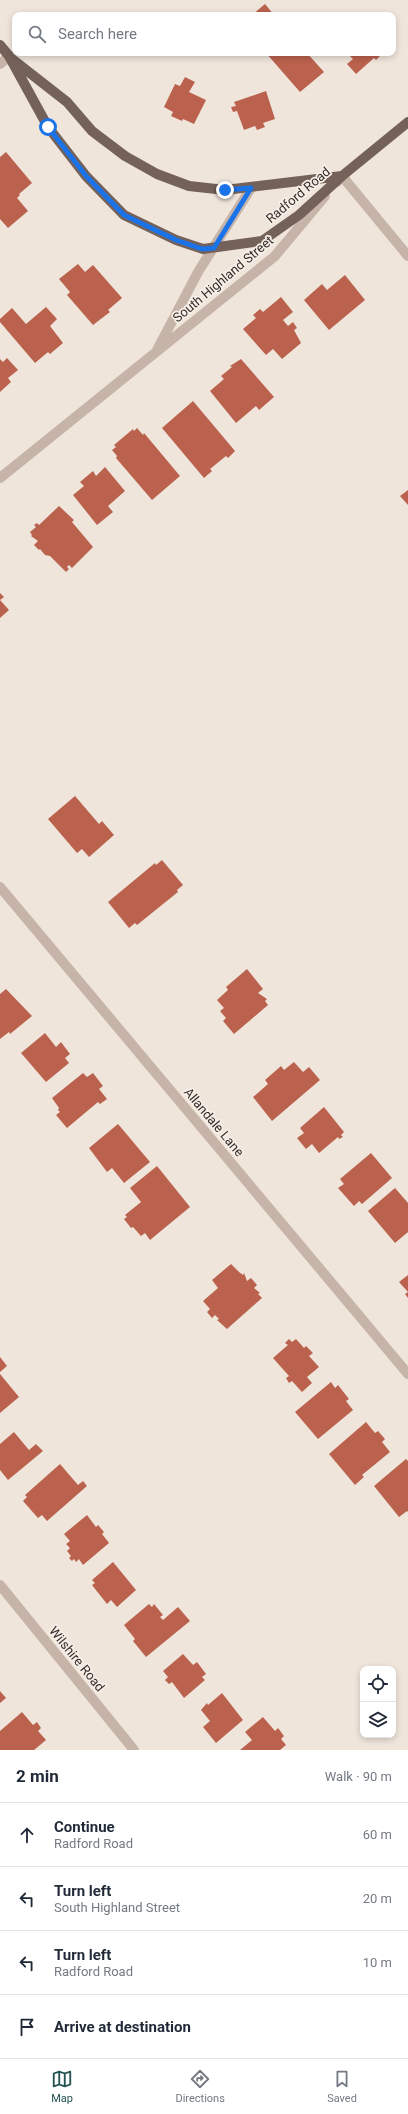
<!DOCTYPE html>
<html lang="en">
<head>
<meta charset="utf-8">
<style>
  body { margin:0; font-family:Roboto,sans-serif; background:#f2f2f3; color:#1f2937 }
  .controls { position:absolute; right:12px; bottom:12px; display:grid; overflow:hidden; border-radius:8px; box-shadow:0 2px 6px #0003 }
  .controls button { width:36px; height:36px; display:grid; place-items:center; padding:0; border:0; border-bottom:1px solid #e0e1e3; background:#fff; color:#1f2937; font:20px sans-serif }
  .stop { position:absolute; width:12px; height:12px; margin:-9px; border:3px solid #1a73e8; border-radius:50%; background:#fff }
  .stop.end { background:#1a73e8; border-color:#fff; box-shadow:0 1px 4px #0008 }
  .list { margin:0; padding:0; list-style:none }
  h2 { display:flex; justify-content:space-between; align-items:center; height:52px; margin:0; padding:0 16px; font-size:17px }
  h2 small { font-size:13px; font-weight:400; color:#747a83 }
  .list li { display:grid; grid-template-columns:26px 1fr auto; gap:12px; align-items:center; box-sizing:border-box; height:64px; padding:0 16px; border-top:1px solid #e0e1e3 }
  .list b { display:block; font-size:15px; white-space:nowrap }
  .list p { margin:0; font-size:13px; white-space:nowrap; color:#747a83 }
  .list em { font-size:13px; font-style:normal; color:#747a83 }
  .icon { flex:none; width:22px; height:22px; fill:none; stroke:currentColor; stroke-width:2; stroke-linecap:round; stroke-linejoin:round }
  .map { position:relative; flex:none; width:408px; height:1750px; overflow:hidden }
  .search { position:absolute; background:#fff; box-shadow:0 2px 6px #0003; left:12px; right:12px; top:12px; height:44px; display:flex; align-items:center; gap:10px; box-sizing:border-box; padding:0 14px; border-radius:8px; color:#747a83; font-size:15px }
  .sheet { height:308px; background:#fff }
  nav { display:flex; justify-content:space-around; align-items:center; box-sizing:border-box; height:56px; border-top:1px solid #e0e1e3; background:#fff; font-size:11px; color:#747a83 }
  nav a { display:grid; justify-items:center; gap:2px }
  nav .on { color:#215151 }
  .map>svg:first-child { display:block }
  .building { fill:#bb624e }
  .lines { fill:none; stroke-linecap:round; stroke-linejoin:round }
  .minor { stroke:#c6b4a8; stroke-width:10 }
  .major { stroke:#74615a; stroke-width:10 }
  .route { stroke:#1a73e8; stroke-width:5 }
  .labels { text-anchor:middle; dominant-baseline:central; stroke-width:3.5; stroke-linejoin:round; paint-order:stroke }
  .street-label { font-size:13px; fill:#342b28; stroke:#f7efe7 }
</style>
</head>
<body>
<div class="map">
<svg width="408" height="1750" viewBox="0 0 408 1750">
  <rect width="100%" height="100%" fill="#efe5db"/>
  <path class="building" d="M265,4L274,15H252Z
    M266,53H307L324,72L300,92Z
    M347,53H381L382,54L376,60L374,58L356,74L347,64L353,59Z
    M185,77L195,82L189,92L206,100L194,124L183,119L182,121L171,116L173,112L164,107L175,84L180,86Z
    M266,91L275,119L263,123L265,127L257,130L255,126L244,130L237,111L233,112L231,107L236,106L234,102Z
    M6,152L32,183L19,194L20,195L17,198L28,211L8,228L0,219V157Z
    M78,264L85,272L93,265L122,298L108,310L110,312L93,325L67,295L70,292L59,279Z
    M345,275L365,300L329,330L304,300L322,284L327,290Z
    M281,297L293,312L283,320L288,326L293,322L297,328L294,330L301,343L282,359L273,349L266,355L243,329L256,318L253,315L260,309L263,312Z
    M46,307L57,319L50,326L63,343L50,354L48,352L35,363L0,322V319L12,308L26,324Z
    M7,358L18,370L8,378L11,382L0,392V359L3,362Z
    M241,359L274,397L259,410L256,406L236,423L210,391L224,379L221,376L232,367L230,366Z
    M193,401L235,451L228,458L226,456L210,469L212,471L204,478L162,428Z
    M137,428L143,435L144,433L180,476L152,500L116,458L117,456L112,450L116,447L114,445L133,429L134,431Z
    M105,467L125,491L108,506L113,512L97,525L73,495L84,486L80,482L93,471L96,476Z
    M408,490V505L400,496Z
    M59,506L74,520L72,522L93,547L72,568L69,565L67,567L69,569L66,572L50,556L45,555L40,549L39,550L34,545L38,541L31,536L32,535L30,532L36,527L34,525L37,523L39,525Z
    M0,593L4,597L0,600L9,610L0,618Z
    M75,796L99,824L102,821L114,835L89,857L82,849L77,853L48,819Z
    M162,860L183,885L177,890L178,892L137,925L135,923L129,928L108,902L155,863L156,865Z
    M247,969L263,989L258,993L267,999L265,1001L268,1005L234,1034L223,1021L226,1018L220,1011L224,1008L217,1000L228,990L226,987Z
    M6,989L32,1016L10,1034L9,1032L0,1039V994Z
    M45,1033L56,1047L61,1042L70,1054L65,1058L69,1063L46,1082L21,1053Z
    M294,1062L303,1072L309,1067L320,1080L272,1121L253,1097L268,1084L265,1080L281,1066L284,1070Z
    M83,1073L87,1077L93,1073L103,1086L99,1089L107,1099L100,1104L98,1102L67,1128L56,1115L60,1112L58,1110L59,1108L52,1098Z
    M324,1107L344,1132L341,1135L343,1137L339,1139L338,1137L319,1153L312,1144L306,1149L297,1138L304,1133L300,1128Z
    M118,1124L150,1162L124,1183L112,1168L107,1172L89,1148Z
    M371,1153L392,1178L362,1204L359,1201L354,1206L338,1188L344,1184L340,1179Z
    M157,1166L190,1207L150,1240L145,1233L141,1236L133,1227L131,1228L124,1219L127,1217L125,1215L141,1202L130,1188Z
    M395,1188L408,1203V1232L395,1243L368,1211Z
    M231,1264L239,1272L243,1275L244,1273L247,1281L251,1278L257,1285L254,1288L260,1293L258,1294L262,1298L227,1329L217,1320L219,1319L215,1315L212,1318L207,1312L210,1309L203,1301L218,1288L212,1280Z
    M408,1275V1298L405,1294L408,1292L399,1282Z
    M289,1339L292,1342L296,1339L304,1348L306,1346L313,1353L309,1356L319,1367L307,1377L312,1383L302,1392L292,1381L289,1383L286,1378L289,1376L273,1358L288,1345L285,1343Z
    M0,1357L7,1366L0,1372Z
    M0,1374L19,1397L0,1413Z
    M331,1382L335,1388L338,1385L349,1399L346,1401L353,1410L318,1439L295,1412Z
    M366,1422L375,1433L378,1431L385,1439L382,1442L390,1452L362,1475L364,1477L355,1485L329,1454Z
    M14,1432L29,1450L36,1444L43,1451L8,1480L0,1470V1444Z
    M406,1459L408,1461V1512L407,1511L399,1517L374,1486Z
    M60,1464L78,1485L83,1481L87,1486L47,1521L42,1515L38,1518L23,1501L27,1497L25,1495Z
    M87,1515L96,1527L98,1525L104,1532L102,1534L109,1543L83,1565L79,1559L76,1562L74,1559L72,1561L69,1558L71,1556L67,1551L70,1548L66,1544L70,1541L64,1534Z
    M113,1562L136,1590L117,1607L111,1600L107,1604L92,1585L95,1583L92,1580Z
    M149,1604L152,1607L154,1604L163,1615L160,1617L163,1620L178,1607L190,1621L146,1657L133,1641L135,1639L124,1625Z
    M183,1654L193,1665L197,1662L206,1674L202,1677L205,1680L184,1698L172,1682L169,1684L165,1680L168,1677L163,1671Z
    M0,1691L6,1698L0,1703Z
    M222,1693L243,1720L216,1743L203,1727L210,1721L201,1710L207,1703L208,1705Z
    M22,1712L33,1725L37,1722L41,1728L38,1731L46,1740L34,1750H0V1731Z
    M263,1717L275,1731L278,1728L284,1736L281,1739L286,1745L280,1750H240L252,1740L245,1732Z"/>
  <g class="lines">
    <path class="minor" d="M0,64L9,56
      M337,182L342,176L408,256
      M157,350L198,272L251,188
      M0,478L275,256L325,196
      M0,887L408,1374
      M0,1585L134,1750"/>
    <path class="major" d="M0,45L9,56L48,127L86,176L124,215L176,240L203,249L262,241L299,215L342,176L408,122
      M12,59L67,102L92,131L125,156L157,174L189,186L225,190L342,176"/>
  </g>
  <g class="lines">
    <path class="route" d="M48,127L86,176L124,215L176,240L202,249L214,248L251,188L225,190"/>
  </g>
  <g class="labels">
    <g class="street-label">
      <text transform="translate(298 195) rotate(-40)">Radford Road</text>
      <text transform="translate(223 279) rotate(-40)">South Highland Street</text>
      <text transform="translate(214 1122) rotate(50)">Allandale Lane</text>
      <text transform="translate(77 1659) rotate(51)">Wilshire Road</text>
    </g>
  </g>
</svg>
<div class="controls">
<button><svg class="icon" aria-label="locate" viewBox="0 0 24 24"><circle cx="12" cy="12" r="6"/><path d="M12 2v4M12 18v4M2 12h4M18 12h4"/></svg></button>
<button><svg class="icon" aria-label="layers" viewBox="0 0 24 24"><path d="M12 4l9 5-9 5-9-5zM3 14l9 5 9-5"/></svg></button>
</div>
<div class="stop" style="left:48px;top:127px"></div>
<div class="stop end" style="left:225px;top:190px"></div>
<div class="search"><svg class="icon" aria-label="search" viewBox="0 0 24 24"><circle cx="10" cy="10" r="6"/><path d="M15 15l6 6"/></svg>Search here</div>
</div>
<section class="sheet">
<h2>2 min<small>Walk · 90 m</small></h2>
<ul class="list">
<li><svg class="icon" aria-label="ahead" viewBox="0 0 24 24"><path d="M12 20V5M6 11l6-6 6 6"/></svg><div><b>Continue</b><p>Radford Road</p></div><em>60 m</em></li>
<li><svg class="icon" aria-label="left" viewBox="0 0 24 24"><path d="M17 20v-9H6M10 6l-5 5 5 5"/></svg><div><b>Turn left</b><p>South Highland Street</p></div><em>20 m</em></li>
<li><svg class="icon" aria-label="left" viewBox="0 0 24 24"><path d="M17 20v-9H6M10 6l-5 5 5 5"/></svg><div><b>Turn left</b><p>Radford Road</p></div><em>10 m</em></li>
<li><svg class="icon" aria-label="arrive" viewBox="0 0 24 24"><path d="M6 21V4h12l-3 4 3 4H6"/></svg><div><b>Arrive at destination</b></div></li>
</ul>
</section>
<nav>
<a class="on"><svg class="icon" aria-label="map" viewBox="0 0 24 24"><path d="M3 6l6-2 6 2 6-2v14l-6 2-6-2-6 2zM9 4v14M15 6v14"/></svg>Map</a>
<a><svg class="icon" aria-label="directions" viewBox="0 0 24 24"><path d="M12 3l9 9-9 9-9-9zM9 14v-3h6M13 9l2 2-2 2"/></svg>Directions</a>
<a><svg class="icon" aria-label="saved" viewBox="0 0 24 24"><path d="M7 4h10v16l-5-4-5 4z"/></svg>Saved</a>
</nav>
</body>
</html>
